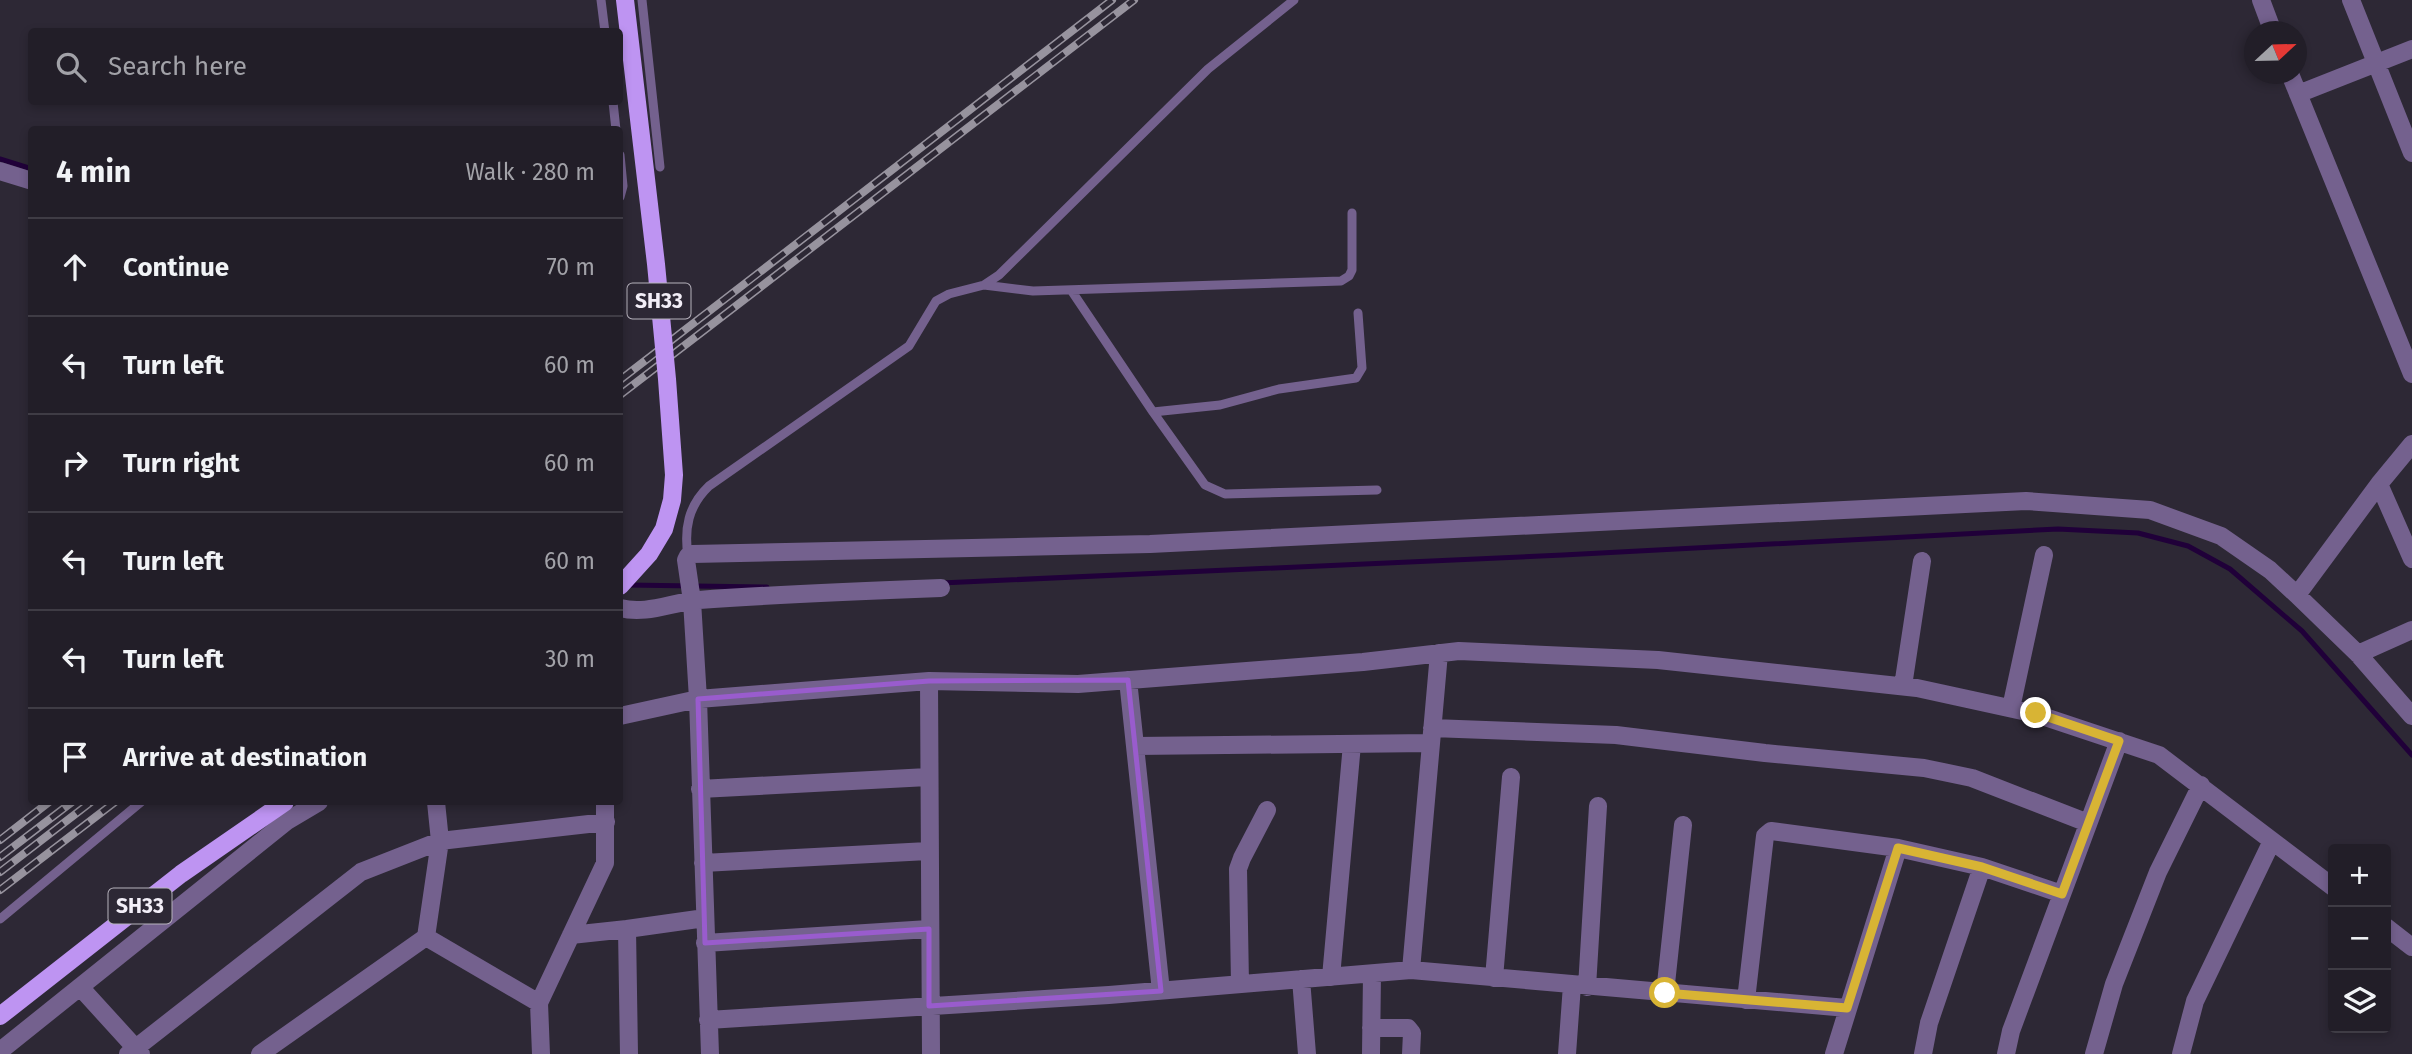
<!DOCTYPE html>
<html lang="en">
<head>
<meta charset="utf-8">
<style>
  body { margin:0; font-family:"Fira Sans",sans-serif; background:#2a2730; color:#f1f3f6 }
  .controls { position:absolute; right:21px; bottom:21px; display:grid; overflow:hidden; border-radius:7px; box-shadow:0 4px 10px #0003 }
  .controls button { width:63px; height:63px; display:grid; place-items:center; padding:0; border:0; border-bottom:2px solid #3f3c45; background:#221e28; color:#f1f3f6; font:35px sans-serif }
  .compass { position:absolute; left:2244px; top:21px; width:63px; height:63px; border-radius:50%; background:#221e28; box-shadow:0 4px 10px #0003; rotate:68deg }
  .stop { position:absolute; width:21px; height:21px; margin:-16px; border:5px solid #d8b434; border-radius:50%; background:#fff }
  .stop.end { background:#d8b434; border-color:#fff; box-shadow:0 2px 7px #0008 }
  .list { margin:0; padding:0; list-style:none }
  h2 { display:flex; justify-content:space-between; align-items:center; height:91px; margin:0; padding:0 28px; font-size:30px }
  h2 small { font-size:23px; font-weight:400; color:#a2a2a8 }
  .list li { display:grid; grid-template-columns:46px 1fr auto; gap:21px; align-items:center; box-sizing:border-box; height:98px; padding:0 28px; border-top:2px solid #3f3c45 }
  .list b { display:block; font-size:26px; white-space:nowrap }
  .list em { font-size:23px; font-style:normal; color:#a2a2a8 }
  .icon { flex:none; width:38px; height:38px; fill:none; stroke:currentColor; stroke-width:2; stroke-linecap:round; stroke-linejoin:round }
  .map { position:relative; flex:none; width:2412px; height:1054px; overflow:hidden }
  .search { position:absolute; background:#221e28; box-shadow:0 4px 10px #0003; left:28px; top:28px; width:595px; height:77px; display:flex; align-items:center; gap:18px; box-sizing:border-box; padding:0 24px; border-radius:7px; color:#a2a2a8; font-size:26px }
  .panel { position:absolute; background:#221e28; box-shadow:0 4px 10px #0003; left:28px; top:126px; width:595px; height:679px; border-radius:7px }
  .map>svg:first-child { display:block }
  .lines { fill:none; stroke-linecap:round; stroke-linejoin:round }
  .stream { stroke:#200039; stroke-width:5 }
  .lane { stroke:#74618e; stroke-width:9 }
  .street { stroke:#74618e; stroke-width:18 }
  .primary { stroke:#be94f2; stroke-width:18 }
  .rail-casing { stroke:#97939e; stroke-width:8 }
  .rail { stroke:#2d2835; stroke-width:5; stroke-dasharray:16; stroke-linecap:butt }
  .primary-bridge { stroke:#be94f2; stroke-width:18 }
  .route { stroke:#d8b434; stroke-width:9 }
  .marked { fill:none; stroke:#995ccd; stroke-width:5; stroke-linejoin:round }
  .labels { text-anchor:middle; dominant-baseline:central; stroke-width:7; stroke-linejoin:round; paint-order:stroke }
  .shield { fill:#2d2835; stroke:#b7b3bd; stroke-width:2 }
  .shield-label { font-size:21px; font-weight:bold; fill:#f2eef7 }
</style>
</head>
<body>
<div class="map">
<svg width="2412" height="1054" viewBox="0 0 2412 1054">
  <rect width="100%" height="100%" fill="#2d2835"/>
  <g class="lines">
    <path class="stream" d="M0,159L32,169
      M941,583L1563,555L2058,529L2138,533L2188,546L2230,569L2302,631L2412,755
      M627,585L767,587"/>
    <path class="lane" d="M601,0L605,32
      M642,0L660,167
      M613,102L616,130
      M620,155L623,186L620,197
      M984,285L1033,291L1341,281L1349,276L1352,270V213
      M1071,290L1153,412L1205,485L1225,494L1377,490
      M1153,412L1220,405L1279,389L1356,378L1362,368L1358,313
      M688,556C684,529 688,506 709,486L909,346L936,301L949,294L984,285L999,275L1208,69L1294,0
      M0,919L141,802"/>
    <path class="street" d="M2261,0L2273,32
      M2351,0L2412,153
      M2290,74L2412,374
      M2298,94L2412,49
      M0,171L32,181
      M2379,484L2412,559
      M2297,595L2379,484L2412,444
      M620,608C647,615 672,602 699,600C780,594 860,591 941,588
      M2358,654L2412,630
      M1128,680L1161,991
      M929,681L931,1054
      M1903,686L1922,561
      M2011,708L2044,555
      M620,716L698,699L929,681L1078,684L1363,662L1459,651L1658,660L1917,688L2036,714L2159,755L2333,887
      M1432,728L1616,735L1765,753L1924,768L1972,778L2088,823
      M1135,746L1431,743
      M700,789L928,777
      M703,863L928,851
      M2386,927L2412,947
      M627,929L705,918
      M571,935L627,929L629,1054
      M426,937L539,1003
      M705,943L929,929
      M1411,970L1439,653
      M1331,977L1352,744
      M1494,978L1511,777
      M1301,979L1307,1054
      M1240,984L1238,869L1242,858L1267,810
      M80,987L141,1054
      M1587,987L1598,806
      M1665,993L1683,825
      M1746,1000L1765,836L1771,831L1898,848L1982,867L2062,894
      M708,1020L1109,995L1411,970L1847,1008
      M1371,1028H1408L1412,1033L1411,1054
      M0,1051L287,821L319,802
      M128,1054L361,872L440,841L606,822
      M260,1054L426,937L440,841L436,802
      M541,1054L539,1003L605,863V802
      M710,1054L698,699L692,601L686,560L688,556L692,554L1150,544L2026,501L2150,510L2221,536L2270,570L2297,595L2358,654L2412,716
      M1371,1054L1372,974
      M1567,1054L1572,985
      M1834,1054L1898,848
      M1923,1054L1929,1023L1982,867
      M2006,1054L2011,1031L2119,741
      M2094,1054L2114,984L2158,872L2201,785
      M2181,1054L2195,1001L2272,841"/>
    <path class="primary" d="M0,1016L181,874L285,802"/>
    <g class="rail-casing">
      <path id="rail" d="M620,380L1112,0
        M620,395L1134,0
        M0,840L49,802
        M0,857L72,802
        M0,872L91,802
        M0,890L115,802"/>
    </g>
    <use href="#rail" class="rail"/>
    <path class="primary-bridge" d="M620,586L649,554L664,529L672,500L674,475L667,379L656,264L625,0"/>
  </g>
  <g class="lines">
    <path class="route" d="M1665,993L1847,1008L1898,848L1982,867L2062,894L2119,741L2036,713"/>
  </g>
  <path class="marked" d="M1128,680L1161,991L929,1006V929L705,943L698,699L929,681Z"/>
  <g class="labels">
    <g class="shield">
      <rect x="627.5" y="283.5" width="63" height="35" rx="5"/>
      <rect x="108.5" y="888.5" width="63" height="35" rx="5"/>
    </g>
    <g class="shield-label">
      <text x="659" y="301">SH33</text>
      <text x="140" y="906">SH33</text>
    </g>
  </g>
</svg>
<div class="controls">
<button>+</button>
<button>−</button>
<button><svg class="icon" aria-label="layers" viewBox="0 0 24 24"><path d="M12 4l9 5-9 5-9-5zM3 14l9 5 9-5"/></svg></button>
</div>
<svg class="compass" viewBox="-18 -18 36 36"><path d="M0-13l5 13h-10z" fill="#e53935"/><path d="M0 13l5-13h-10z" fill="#a2a2a8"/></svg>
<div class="stop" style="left:1665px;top:993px"></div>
<div class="stop end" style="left:2036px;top:713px"></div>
<div class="search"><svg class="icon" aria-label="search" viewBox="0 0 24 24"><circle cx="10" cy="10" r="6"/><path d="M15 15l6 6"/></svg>Search here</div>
<section class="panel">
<h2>4 min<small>Walk · 280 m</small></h2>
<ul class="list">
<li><svg class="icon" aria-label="ahead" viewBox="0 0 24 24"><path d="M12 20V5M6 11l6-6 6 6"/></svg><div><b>Continue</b></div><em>70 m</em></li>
<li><svg class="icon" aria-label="left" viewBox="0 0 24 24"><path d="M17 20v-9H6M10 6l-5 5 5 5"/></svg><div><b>Turn left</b></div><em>60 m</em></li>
<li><svg class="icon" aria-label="right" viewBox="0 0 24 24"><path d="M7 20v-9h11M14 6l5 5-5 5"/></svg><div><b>Turn right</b></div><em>60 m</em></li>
<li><svg class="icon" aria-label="left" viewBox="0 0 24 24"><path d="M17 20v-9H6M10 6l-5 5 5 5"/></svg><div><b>Turn left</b></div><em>60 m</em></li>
<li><svg class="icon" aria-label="left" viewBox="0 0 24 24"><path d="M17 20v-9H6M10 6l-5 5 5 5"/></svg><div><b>Turn left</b></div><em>30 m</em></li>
<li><svg class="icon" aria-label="arrive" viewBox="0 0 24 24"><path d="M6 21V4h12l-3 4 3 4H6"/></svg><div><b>Arrive at destination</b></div></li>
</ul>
</section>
</div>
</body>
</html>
